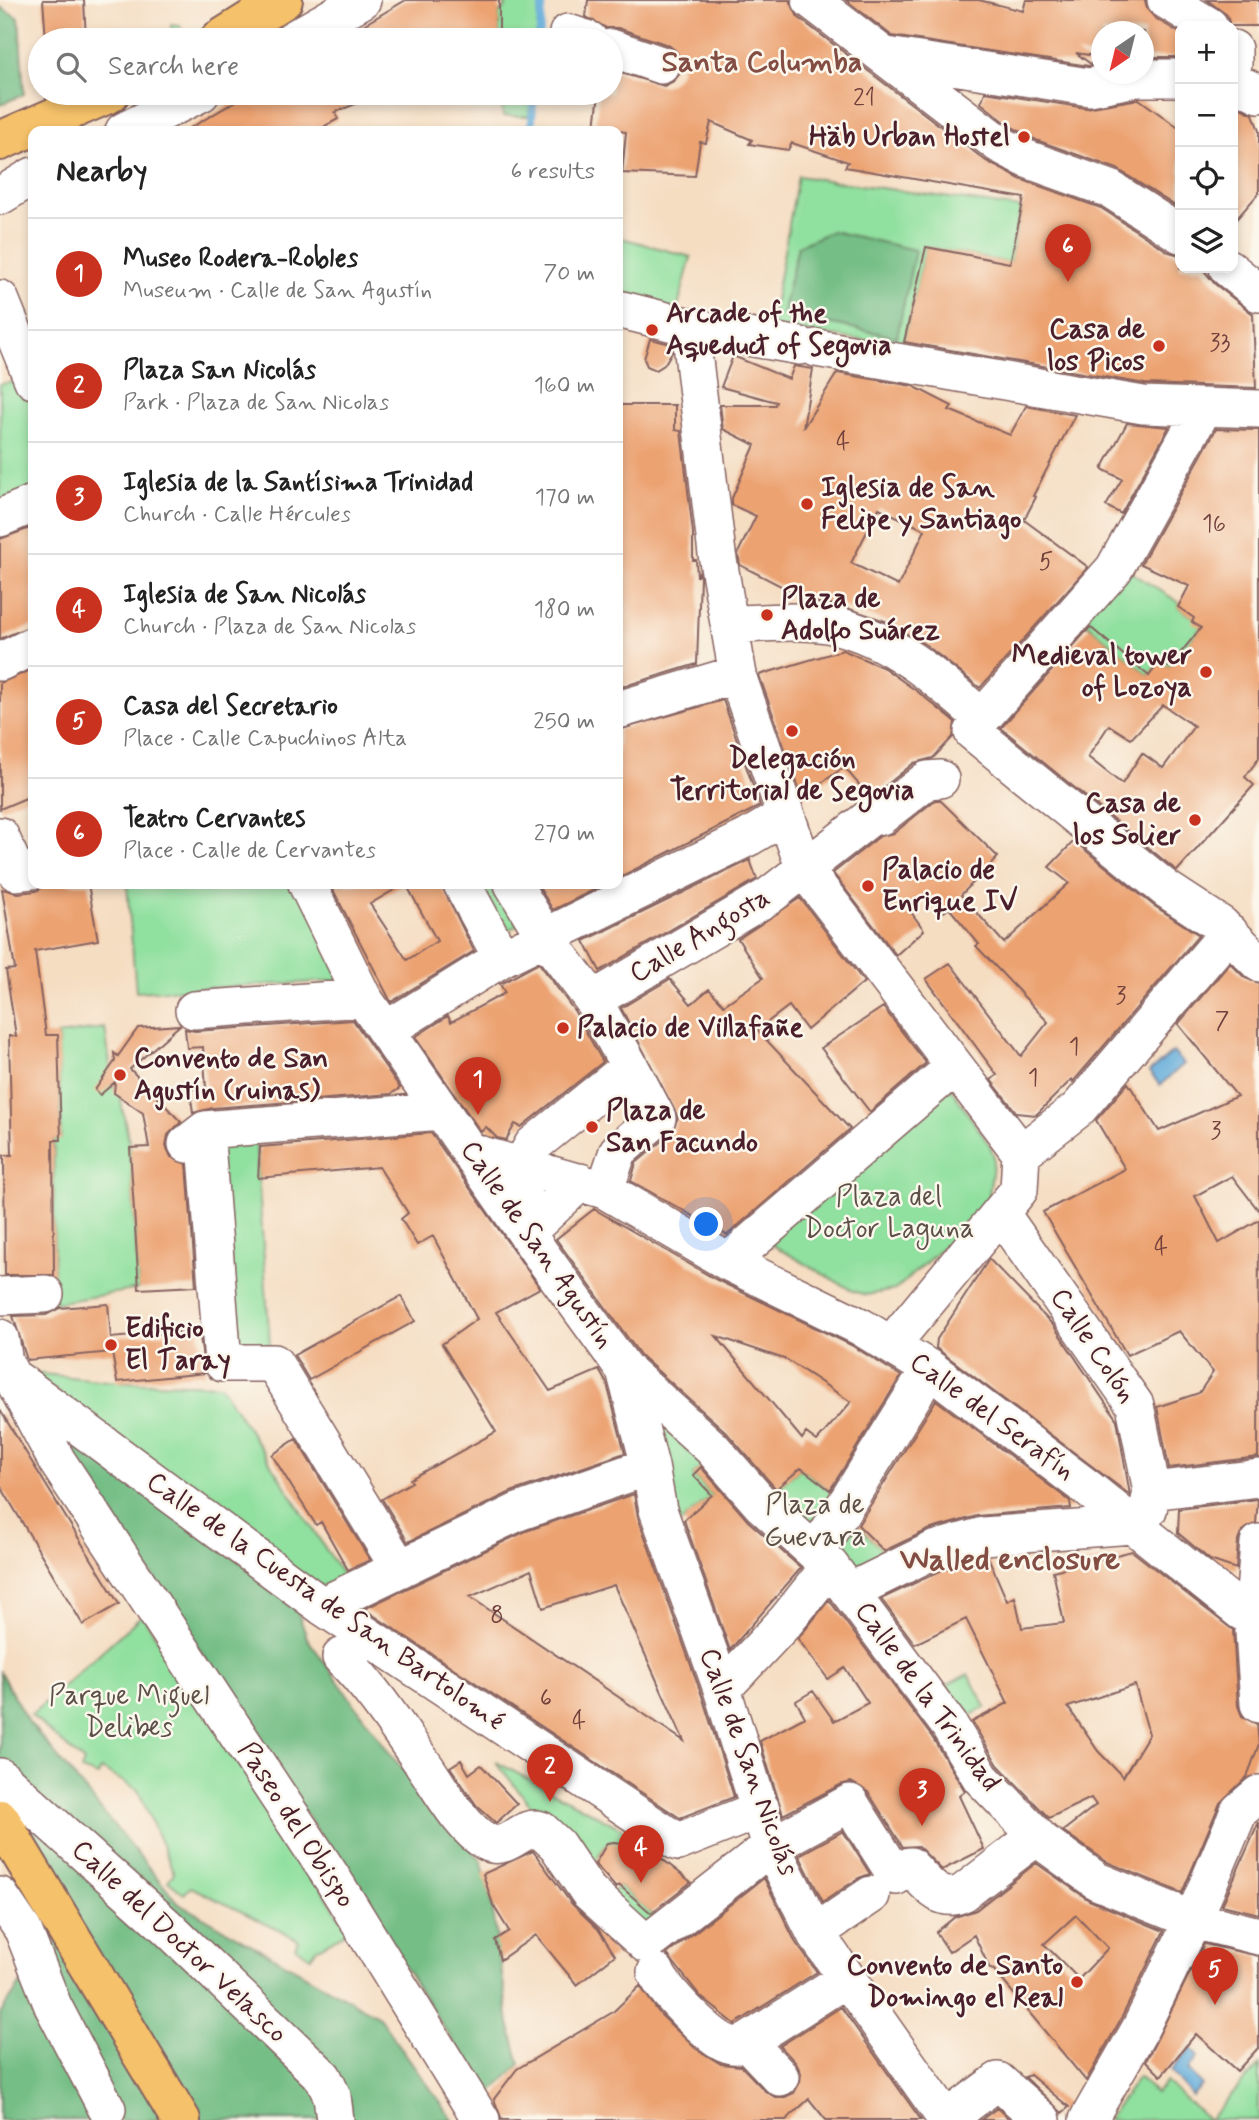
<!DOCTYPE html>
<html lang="en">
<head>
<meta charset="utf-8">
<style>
  body { margin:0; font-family:Mynerve,sans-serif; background:#f6f6f6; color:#222 }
  .controls { position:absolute; right:21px; top:21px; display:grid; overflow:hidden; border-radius:14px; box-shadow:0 4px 10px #0003 }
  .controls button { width:63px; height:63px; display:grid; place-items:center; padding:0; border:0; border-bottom:2px solid #e0e0e0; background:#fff; color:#222; font:35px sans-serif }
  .compass { position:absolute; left:1091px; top:21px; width:63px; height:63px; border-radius:50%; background:#fff; box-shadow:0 4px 10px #0003; rotate:215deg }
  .you { position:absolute; left:707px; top:1225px; width:24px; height:24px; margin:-18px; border:5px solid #fff; border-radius:50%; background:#1a73e8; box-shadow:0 0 0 10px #1a73e833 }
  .badge { display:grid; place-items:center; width:46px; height:46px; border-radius:50%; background:#c8321e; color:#fff; font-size:23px; font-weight:700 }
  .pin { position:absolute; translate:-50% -58px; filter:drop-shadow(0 2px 4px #0008) }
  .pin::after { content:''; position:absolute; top:37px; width:24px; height:21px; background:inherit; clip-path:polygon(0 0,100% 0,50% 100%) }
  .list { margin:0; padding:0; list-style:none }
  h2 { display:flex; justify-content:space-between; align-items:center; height:91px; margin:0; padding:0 28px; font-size:30px }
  h2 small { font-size:23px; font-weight:400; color:#767676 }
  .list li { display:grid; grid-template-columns:46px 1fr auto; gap:21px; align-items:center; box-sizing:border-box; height:112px; padding:0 28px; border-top:2px solid #e0e0e0 }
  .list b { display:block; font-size:26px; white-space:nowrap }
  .list p { margin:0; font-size:23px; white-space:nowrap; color:#767676 }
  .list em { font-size:23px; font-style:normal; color:#767676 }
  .icon { flex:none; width:38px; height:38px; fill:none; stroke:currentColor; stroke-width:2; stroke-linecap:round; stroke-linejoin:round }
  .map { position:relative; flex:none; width:1259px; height:2120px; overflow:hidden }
  .search { position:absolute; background:#fff; box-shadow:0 4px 10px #0003; left:28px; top:28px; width:595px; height:77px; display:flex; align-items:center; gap:18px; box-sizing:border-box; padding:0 24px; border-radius:38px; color:#767676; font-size:26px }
  .panel { position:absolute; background:#fff; box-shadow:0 4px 10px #0003; left:28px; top:126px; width:595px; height:763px; border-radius:14px }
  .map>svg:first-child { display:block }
  .green { fill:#90e09f; stroke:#6d8065; stroke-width:2 }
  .forest { fill:#74be86; stroke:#5f6e58; stroke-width:2 }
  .water { fill:#62acda; stroke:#566682; stroke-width:2 }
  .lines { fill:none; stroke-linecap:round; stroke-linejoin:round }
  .stream { stroke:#62acda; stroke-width:8 }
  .building { fill:#eca271; fill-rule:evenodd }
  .minor-casing { stroke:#866260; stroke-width:40 }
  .major-casing { stroke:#866260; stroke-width:42 }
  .minor { stroke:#fff; stroke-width:37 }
  .major { stroke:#f5c16b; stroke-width:38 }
  .poi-dot { fill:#c8321e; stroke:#fbf7ec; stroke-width:2.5 }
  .labels { text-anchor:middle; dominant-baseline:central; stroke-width:5; stroke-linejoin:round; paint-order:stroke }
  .number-label { font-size:24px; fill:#72403c }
  .poi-label { font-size:28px; font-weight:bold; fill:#4a1f2b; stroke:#fbf7ec; text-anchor:start }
  .street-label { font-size:28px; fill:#4a1f2b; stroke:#fbf7ec }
  .park-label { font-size:28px; fill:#5c4f48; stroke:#fbf7ec }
  .neighbourhood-label { font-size:30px; font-weight:bold; fill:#834d44; stroke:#fbf7ec }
  .quarter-label { font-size:32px; font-weight:bold; fill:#834d44; stroke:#fbf7ec }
</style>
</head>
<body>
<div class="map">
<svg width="1259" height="2120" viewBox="0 0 1259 2120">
  <rect width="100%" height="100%" fill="#fbf7ec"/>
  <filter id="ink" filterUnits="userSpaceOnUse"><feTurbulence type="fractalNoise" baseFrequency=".0143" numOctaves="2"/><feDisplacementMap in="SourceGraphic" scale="14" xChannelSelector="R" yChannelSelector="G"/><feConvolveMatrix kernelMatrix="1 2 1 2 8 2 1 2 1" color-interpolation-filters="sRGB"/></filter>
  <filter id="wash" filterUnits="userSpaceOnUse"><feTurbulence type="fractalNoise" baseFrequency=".00686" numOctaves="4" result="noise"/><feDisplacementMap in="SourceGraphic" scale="28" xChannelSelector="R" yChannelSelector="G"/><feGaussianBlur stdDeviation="1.57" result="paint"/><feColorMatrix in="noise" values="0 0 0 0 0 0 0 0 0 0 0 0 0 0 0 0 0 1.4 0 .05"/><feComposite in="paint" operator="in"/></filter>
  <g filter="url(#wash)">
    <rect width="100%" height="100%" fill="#f5ddc2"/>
    <path class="green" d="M507,0H540L536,40H499V13L506,7L504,3Z
      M171,25L180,26L183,34L172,40H139L171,33Z
      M501,93H531L529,116H503Z
      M798,176L1021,208L1010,263L926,247L903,346L770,327Z
      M618,237L691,257L675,318L618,302Z
      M14,382L33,402V496L0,510V384Z
      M1126,569L1180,603L1178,607L1194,618L1201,628L1169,667L1160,661L1149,676L1080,618Z
      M133,884H307L353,980L136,992L127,885Z
      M484,884H499L518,925L504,932L479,887Z
      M105,1028L113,1087L120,1096L130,1148L139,1289L43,1305L54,1283V1140L61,1139L58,1035Z
      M950,1087L990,1146L994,1157L988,1203L976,1218L895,1290L866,1295L853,1291L764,1240Z
      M256,1144L271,1360L223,1363L207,1147Z
      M33,1373L117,1382L220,1385L345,1579L315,1588Z
      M644,1398L714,1455L693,1475L712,1495L670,1532Z
      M801,1468L843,1501L848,1516L895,1562L859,1593L763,1500Z
      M142,1615L349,1931L316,1949L311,1957L295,1947L299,1940L191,1887L184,1894L168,1881L174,1873L138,1790L101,1769L98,1776L81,1770L84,1762L31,1715Z
      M968,1674L986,1707L958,1722L940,1689Z
      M496,1762L649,1843L637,1855L623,1844L607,1843L598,1856L604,1868L592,1869L588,1878Z
      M618,1885L663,1923L648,1934L607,1901Z
      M1259,2065V2120H1107L1138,2077L1156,2093L1166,2082L1209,2120Z"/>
    <path class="forest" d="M0,7L19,18L24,94L0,105Z
      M832,231L915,250L897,337L782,314L798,246Z
      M49,1416L295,1604L307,1638L394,1759L481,1860L491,1898L509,2023L520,2064L488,2096Z
      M0,1672L27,1720L177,1902L379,2017L453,2120H0V2014L45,1948L9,1774L0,1765Z"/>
    <path class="water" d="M1173,1052L1184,1064L1160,1085L1149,1072Z
      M1191,2048L1198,2057L1188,2070L1202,2085L1192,2096L1171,2071Z"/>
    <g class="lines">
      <path class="stream" d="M539,40L543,0
        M531,131L534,93"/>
    </g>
    <g id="blocks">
      <path class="building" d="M43,0H84L86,40H46Z
        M406,0H499V40H338Z
        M588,0H790L798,17L986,161L1020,179L1101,208L1169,252L1180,255V268H1202L1215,284L1253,314L1256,388L1145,384L904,342L926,247L1010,263L1024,198L845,167L848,162L792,143L788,150L749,144L752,140L711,122L706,143L700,142L695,176L622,173L626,132L595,127L599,93H611V70L664,86L674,81L681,72V60L676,51L668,45L618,28H606L586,17Z
        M846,0H979L1023,11L1026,0H1145L1147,9L1155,18L1180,33V57H1144V32H1102V57L1076,53L1092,65L1089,66L892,36Z
        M1207,0H1259V26H1230L1227,15Z
        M985,92L1086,108L1139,99L1180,129V209L1117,169L1036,140L1010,126L981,103Z
        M250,93H381V94L335,112L338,119L325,126L326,131H185Z
        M1233,104L1253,114L1259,131V193L1233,223Z
        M650,339L671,344L672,352L664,365L656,370L647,366L644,359Z
        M733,356L789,379L794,366L813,369L803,428L837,373L913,386L952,406L949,410L1010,435L1026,406L1075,415L1033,496L1036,497L1024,520L1088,567L980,688L926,645L885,621L838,605L812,602L740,565L738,553L756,516L732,505V498L755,445L723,429L720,405H775L776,402L721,387ZM879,508L925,530L898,586L851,563Z
        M618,405H675V430L681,431L693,533V560H696L697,577L699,572L700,577L697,664L618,688Z
        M1127,423L1169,427L1121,514L1106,506L1122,479L1102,469Z
        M1216,429L1259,430V758L1245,777L1254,785L1177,871L1001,728L1090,627L1149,676L1160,661L1169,667L1201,628L1192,622L1194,618L1178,607L1189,586L1141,564ZM1163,705L1194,726L1163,768L1142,753L1122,784L1088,757L1109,725L1131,739Z
        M33,527V625L0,639V539Z
        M843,650L884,668L918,692L955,722L953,737L933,758L914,763L878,792L867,794L844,767L802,797L759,675Z
        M33,669V795L0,809V683Z
        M723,700L760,806L618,878V730Z
        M935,800H940L998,857L961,895L1004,943L1069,883L1049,867L1074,841L1153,905L1199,935L1073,1082L1072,1079L1036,1115L1017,1113L991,1080L997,1075L926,979L950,963L1021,1056L1048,1022L976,946L979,944L949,908L944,912L926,893L908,908L924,930L896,955L833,873L880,836L894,833Z
        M750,860L757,879L600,971L584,941Z
        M48,884H88L98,940L35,951L46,1035H58L61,1140H53L54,1275H5L4,1155H12L9,1036H16L6,970L15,969L2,889L18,893L36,891Z
        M330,884H404L370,904L407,960L437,941L406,884H441L474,951L391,1002Z
        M537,884H606L553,910Z
        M800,898L864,982L807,1030L789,1006L757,1030L850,1129L727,1235L631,1181L636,1163L671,1134L678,1117L621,1008L670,979L691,1004L709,989L724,1005L763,978L738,939Z
        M539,963L575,1012L603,1062L521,1127L515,1124L506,1140L497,1138L486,1127L481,1132L415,1037L448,1016L451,1022L505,993L500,984Z
        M1230,963L1245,978L1259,983V1211L1232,1176L1195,1196L1219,1243L1259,1220L1258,1457L1169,1468L1157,1407L1199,1393L1213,1372L1179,1331L1127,1355L1043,1212L1125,1169L1096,1120L1128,1083L1159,1131L1237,1096L1178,1024Z
        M883,1007L926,1063L870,1112L821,1048Z
        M353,1020L400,1088L391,1094L213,1108L193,1113L190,1089L206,1088L203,1047L187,1048L185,1029L195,1031Z
        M180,1025L130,1069L181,1122L168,1135L166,1146L171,1157L187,1164L196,1286L139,1289L130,1148L149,1147L143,1113L114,1093L115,1082L100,1095L95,1090L115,1061L114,1053L118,1056L138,1028Z
        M431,1133L540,1288L496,1312L550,1391L599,1370L607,1384L625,1453L511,1492L408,1542L382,1499L412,1482L410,1479L496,1432L442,1344L477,1319L433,1236L417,1245L401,1219L408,1213L379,1167L258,1178L260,1147Z
        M594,1209L717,1280L851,1345L901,1376L830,1490L801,1468L776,1489L726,1432L641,1356L556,1239ZM716,1336L787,1360L851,1402L817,1441L806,1433L802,1439Z
        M989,1259L1053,1325L1117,1420L1130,1495L936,1348L937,1339Z
        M401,1296L415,1321L309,1380L294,1355Z
        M108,1304L111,1338L199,1330L205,1373L117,1382L112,1352L27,1360L13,1316L46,1315L59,1308Z
        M936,1400L1070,1501L1071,1508L977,1516L928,1530L884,1551L858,1525Z
        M0,1410L119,1604L83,1625L0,1485Z
        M296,1439L370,1560L348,1570L321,1522L316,1525L293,1489L272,1455Z
        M701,1467L748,1521L801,1568L730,1650L684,1520L712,1495L693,1475Z
        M634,1494L638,1517L702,1696L734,1797L680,1818L364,1609L526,1531ZM531,1570L543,1608L614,1585L684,1741L470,1597Z
        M1258,1499L1256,1523L1242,1531L1238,1541L1236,1569L1210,1560L1178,1533L1179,1509Z
        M1132,1551L1233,1630L1238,1706L1242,1716L1257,1724L1259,1744L1247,1777L1220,1803L1182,1893L1107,1862L1063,1831L1096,1805L1091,1798L1049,1818L998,1765L972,1722L1008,1703L966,1619L915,1644L881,1599L942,1570L988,1557L1007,1601L1015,1597L1022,1628L1064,1623L1053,1571ZM1135,1685L1149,1734L1123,1777L1098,1751L1068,1707Z
        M829,1600L932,1737L965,1791L959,1796L984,1849L942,1870L918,1846L903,1847L868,1792L851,1782L840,1785L783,1815L760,1741L805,1717L796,1701L813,1691L834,1721L868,1703L845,1668L828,1679L798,1639Z
        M461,1760L469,1774L481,1765L517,1804L496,1823L477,1806L450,1767Z
        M1259,1822V1914L1222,1905Z
        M843,1831L870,1874L859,1878L823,1902L799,1855Z
        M614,1842L647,1847L691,1882L651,1913L619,1885L616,1888L595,1864L607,1843Z
        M533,1851L571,1903L598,1929L615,1955L577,1985L536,1935L500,1960L495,1940L509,1931L493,1905L483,1874Z
        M1036,1863L1089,1900L1164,1931L1121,2019L1086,2081L994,1970L990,1969L974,1935L949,1952L936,1932L955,1917L976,1910ZM1076,1915L1108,1948L1079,1979L1044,1944Z
        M764,1878L796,1943L817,1972L735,2024L701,1997L667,1954Z
        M1204,1944L1259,1956V2047L1237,2071L1196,2034L1161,2076L1146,2061Z
        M640,1986L660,2014L695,2048L721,2064L741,2066L765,2091L775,2097H785L794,2093L800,2082L801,2073L796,2063L780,2046L841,2007L921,2120H826L809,2099L786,2120H502L494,2099L517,2069L613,2012Z
        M1030,2075L1069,2107L1062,2113L1025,2077Z
        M997,2108L1010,2120H981Z"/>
    </g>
  </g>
  <g filter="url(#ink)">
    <use href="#blocks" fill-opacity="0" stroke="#866260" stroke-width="2"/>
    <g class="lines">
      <g class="minor-casing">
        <path id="minor" d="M811,0L999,144L1027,159L1110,189L1180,234
          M1166,0L1209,26
          M568,33L589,40
          M292,40L362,0
          M611,48L661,65
          M1233,49V64
          M887,56L1089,87L1136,78H1180
          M1233,81L1259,94
          M124,131L201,93
          M0,196L33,176
          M1228,268L1259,293
          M0,299L33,380
          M618,309L690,327L800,346
          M690,327L717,554L739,681L805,870L1021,1153L1019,1190L891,1345
          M816,348L1143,405L1259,409
          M1203,409L1114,569L982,718L973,732L1166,889L1221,925L1259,963
          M0,518L33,504
          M730,624C763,624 801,619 833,625C891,637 939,680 982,718
          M0,662L33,646
          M618,710L738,674
          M0,836L16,872L33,870
          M307,884L363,998L540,1253L614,1355L625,1370L712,1448L762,1505L830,1566L949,1725L981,1778L1043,1842L1097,1881L1193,1920L1259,1936
          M462,884L502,958
          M513,884L545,937L593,1000L630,1067
          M593,1000L769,896L877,812L881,816L927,780L940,779
          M194,1010L363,998
          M386,1030L502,958L749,837L786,815
          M205,1130L223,1363H274L400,1569
          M187,1144L205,1130L215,1129L442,1111
          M471,1152L605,1190L728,1262L861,1327L930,1369L1086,1487L1241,1611L1259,1621
          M1021,1153L1078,1109L1229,932
          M523,1189L521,1166L533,1145L630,1067L657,1118L618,1151L605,1190
          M1001,1214L1135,1405L1152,1491L1148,1510L1133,1525
          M526,1233L580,1182
          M728,1262L954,1067
          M0,1296L45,1294
          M0,1338L4,1362L57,1461L332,1878L481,2120
          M625,1370L650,1466L658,1510L722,1689L771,1846L815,1933L947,2120
          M18,1381L322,1606L678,1842L761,1809
          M1152,1491L1259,1478
          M1259,1543L1253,1618L1259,1704
          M816,1552L930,1369
          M851,1591L934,1550L983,1536L1133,1525
          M322,1606L518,1512L650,1466
          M341,1657C374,1690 399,1730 426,1768C441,1790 463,1830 487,1842C508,1853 522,1823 541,1830L557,1845L588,1891L646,1944L771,1846L850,1803L896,1876L910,1866C925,1881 939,1905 963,1893L1037,1836
          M722,1689L786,1621L830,1566
          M0,1777L166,1926L323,2077L332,2096L335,2120
          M0,1896L23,1930L53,2006L107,2109
          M815,1933L871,1895
          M656,1972C661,1988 709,2037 726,2043C734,2047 739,2045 747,2042L847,1978
          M747,2042L780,2077
          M947,2119L998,2081L1042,2120
          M1088,2120L1140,2029L1193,1920L1239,1811L1259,1794"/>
      </g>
      <g class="major-casing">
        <path id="major" d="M219,40L283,0
          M0,141L110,93
          M0,1819L181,2120"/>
      </g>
      <use href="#minor" class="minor"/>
      <use href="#major" class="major"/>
    </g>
  </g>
  <g class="poi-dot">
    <circle cx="1024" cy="137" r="7"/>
    <circle cx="652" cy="330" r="7"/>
    <circle cx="1159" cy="346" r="7"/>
    <circle cx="807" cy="504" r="7"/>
    <circle cx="767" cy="615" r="7"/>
    <circle cx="1206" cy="672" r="7"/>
    <circle cx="792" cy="731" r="7"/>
    <circle cx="1195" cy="820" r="7"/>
    <circle cx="868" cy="886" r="7"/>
    <circle cx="563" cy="1028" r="7"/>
    <circle cx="120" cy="1075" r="7"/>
    <circle cx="592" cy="1127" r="7"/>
    <circle cx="111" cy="1345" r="7"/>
    <circle cx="1077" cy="1982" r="7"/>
  </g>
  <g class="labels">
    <g class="number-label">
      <text x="864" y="98">21</text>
      <text x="1220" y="343">33</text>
      <text x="843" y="442">4</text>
      <text x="1214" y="524">16</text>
      <text x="1046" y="562">5</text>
      <text x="1121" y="996">3</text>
      <text x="1222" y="1021">7</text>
      <text x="1074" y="1047">1</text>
      <text x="1033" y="1078">1</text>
      <text x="1216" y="1131">3</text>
      <text x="1161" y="1247">4</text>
      <text x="497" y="1615">8</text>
      <text x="546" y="1698">6</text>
      <text x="579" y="1721">4</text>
    </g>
    <g class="poi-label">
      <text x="1010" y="137" text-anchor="end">Häb Urban Hostel</text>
      <text x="666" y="314">Arcade of the<tspan x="666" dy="32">Aqueduct of Segovia</tspan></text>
      <text x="1145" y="330" text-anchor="end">Casa de<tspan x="1145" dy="32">los Picos</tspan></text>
      <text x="821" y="488">Iglesia de San<tspan x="821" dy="32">Felipe y Santiago</tspan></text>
      <text x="781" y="599">Plaza de<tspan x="781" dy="32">Adolfo Suárez</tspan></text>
      <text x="1192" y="656" text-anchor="end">Medieval tower<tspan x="1192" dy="32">of Lozoya</tspan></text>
      <text x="792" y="759" text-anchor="middle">Delegación<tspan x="792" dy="32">Territorial de Segovia</tspan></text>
      <text x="1181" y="804" text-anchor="end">Casa de<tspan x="1181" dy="32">los Solier</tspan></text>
      <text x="882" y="870">Palacio de<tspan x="882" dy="32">Enrique IV</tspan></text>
      <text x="577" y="1028">Palacio de Villafañe</text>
      <text x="134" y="1059">Convento de San<tspan x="134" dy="32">Agustín (ruinas)</tspan></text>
      <text x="606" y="1111">Plaza de<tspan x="606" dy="32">San Facundo</tspan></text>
      <text x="125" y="1329">Edificio<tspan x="125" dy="32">El Taray</tspan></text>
      <text x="1063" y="1966" text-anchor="end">Convento de Santo<tspan x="1063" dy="32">Domingo el Real</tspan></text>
    </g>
    <g class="street-label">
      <text transform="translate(700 936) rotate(-31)">Calle Angosta</text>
      <text transform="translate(537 1245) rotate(55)">Calle de San Agustín</text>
      <text transform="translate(1093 1346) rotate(56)">Calle Colón</text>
      <text transform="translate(992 1417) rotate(36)">Calle del Serafín</text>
      <text transform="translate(325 1602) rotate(35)">Calle de la Cuesta de San Bartolomé</text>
      <text transform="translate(927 1697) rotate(54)">Calle de la Trinidad</text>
      <text transform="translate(748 1762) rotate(70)">Calle de San Nicolás</text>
      <text transform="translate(296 1825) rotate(57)">Paseo del Obispo</text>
      <text transform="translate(179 1942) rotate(43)">Calle del Doctor Velasco</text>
    </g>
    <g class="park-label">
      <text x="889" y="1197">Plaza del<tspan x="889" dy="32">Doctor Laguna</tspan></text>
      <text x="815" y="1505">Plaza de<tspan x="815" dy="32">Guevara</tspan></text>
      <text x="129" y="1696">Parque Miguel<tspan x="129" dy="32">Delibes</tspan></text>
    </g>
    <g class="neighbourhood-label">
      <text x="762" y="62">Santa Columba</text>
    </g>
    <g class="quarter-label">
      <text x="1010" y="1560">Walled enclosure</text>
    </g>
  </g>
</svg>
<div class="controls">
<button>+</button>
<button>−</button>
<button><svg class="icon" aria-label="locate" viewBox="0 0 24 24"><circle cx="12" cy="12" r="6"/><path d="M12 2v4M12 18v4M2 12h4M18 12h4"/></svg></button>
<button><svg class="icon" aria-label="layers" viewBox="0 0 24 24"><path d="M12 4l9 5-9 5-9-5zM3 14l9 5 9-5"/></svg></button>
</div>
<svg class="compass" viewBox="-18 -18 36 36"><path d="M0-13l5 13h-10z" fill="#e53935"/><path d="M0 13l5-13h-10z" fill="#767676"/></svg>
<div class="you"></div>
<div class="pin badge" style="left:478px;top:1115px">1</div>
<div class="pin badge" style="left:550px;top:1802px">2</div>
<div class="pin badge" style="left:922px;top:1826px">3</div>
<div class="pin badge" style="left:641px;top:1883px">4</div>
<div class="pin badge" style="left:1215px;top:2005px">5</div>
<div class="pin badge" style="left:1068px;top:282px">6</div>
<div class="search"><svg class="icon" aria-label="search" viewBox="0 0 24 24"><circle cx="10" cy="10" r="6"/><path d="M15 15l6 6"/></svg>Search here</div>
<section class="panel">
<h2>Nearby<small>6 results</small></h2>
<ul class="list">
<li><span class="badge">1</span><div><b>Museo Rodera-Robles</b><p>Museum · Calle de San Agustín</p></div><em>70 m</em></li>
<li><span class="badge">2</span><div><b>Plaza San Nicolás</b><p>Park · Plaza de San Nicolas</p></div><em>160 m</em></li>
<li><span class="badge">3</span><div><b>Iglesia de la Santísima Trinidad</b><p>Church · Calle Hércules</p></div><em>170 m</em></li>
<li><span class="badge">4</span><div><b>Iglesia de San Nicolás</b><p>Church · Plaza de San Nicolas</p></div><em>180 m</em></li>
<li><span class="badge">5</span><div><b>Casa del Secretario</b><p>Place · Calle Capuchinos Alta</p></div><em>250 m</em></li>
<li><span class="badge">6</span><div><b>Teatro Cervantes</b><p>Place · Calle de Cervantes</p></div><em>270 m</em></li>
</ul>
</section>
</div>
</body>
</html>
